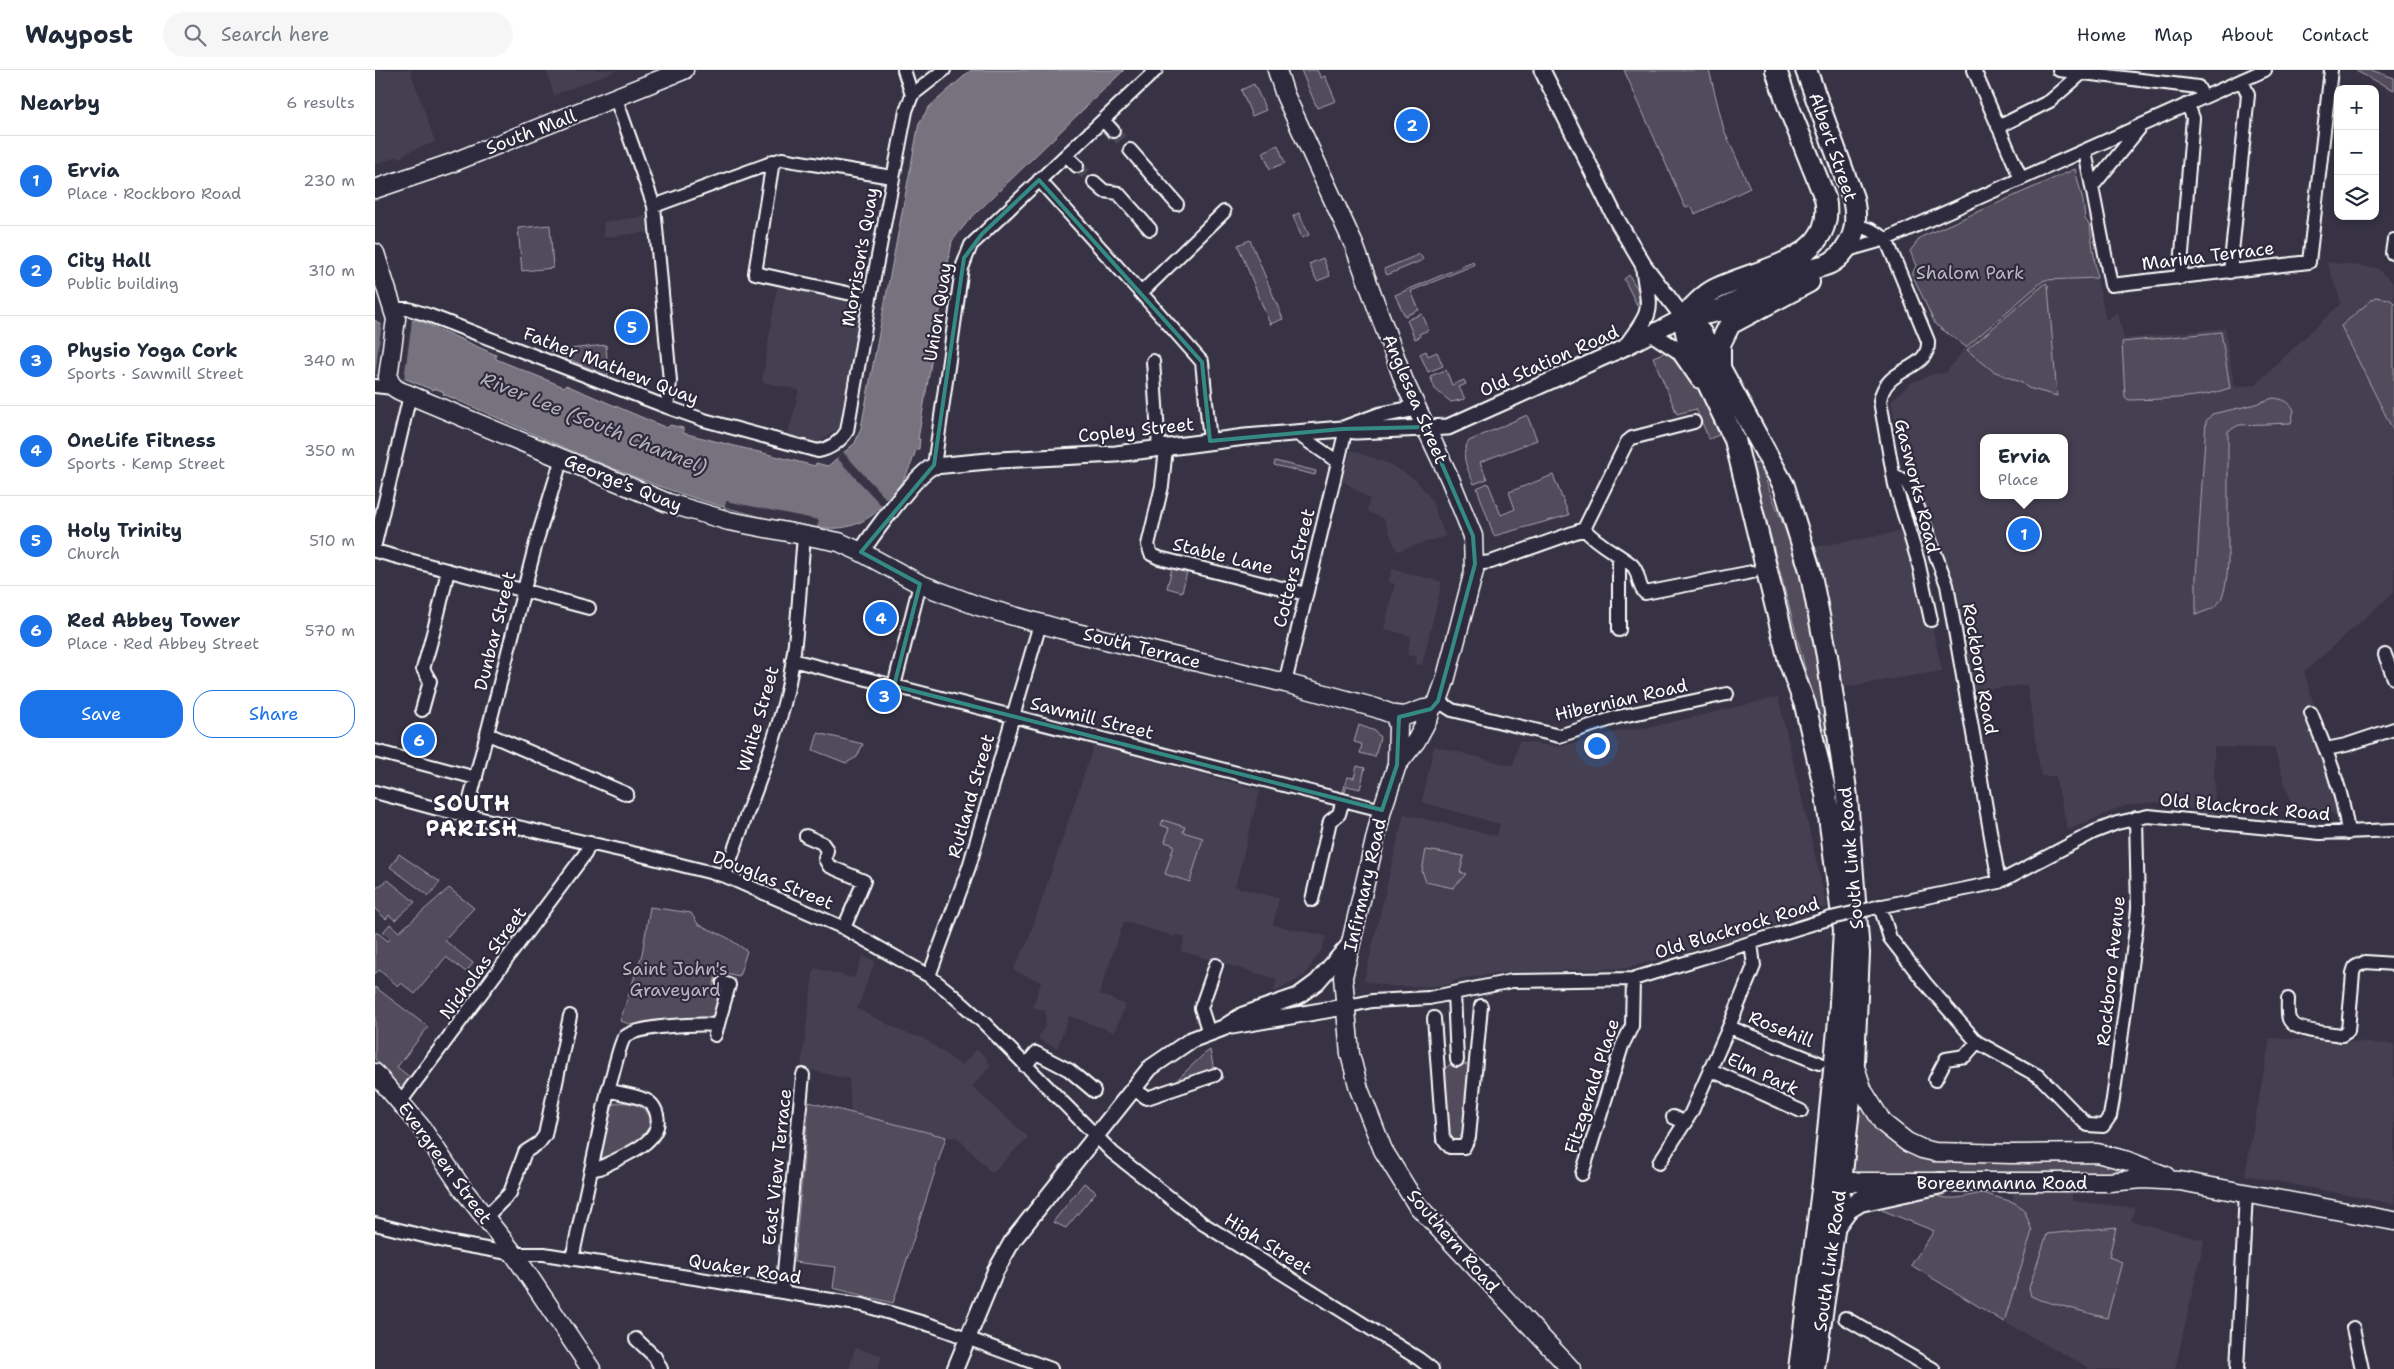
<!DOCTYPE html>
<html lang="en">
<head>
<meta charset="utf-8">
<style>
  body { margin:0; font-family:"Shantell Sans",sans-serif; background:#f6f6f7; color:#1f2937 }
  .controls { position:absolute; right:15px; top:15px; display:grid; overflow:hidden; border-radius:10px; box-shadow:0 2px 8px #0003 }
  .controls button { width:45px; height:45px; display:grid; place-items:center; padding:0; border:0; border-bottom:1px solid #e0e1e3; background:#fff; color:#1f2937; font:25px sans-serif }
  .you { position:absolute; left:1221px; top:675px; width:18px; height:18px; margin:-12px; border:4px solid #fff; border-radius:50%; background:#1a73e8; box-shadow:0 0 0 8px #1a73e833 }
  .badge { display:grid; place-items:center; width:32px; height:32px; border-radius:50%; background:#1a73e8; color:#fff; font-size:16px; font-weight:700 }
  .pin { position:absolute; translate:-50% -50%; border:2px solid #fff; box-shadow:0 1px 5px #0006 }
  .popup { position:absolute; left:1605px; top:364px; width:88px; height:65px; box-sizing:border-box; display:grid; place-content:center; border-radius:10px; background:#fff; filter:drop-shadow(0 1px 4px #0005); font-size:16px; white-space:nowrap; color:#747a83 }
  .popup b { font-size:19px; color:#1f2937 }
  .popup::after { content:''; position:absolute; left:50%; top:100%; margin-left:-10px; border:10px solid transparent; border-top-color:#fff }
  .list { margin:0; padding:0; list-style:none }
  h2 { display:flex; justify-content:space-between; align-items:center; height:65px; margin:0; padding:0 20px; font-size:21px }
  h2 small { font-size:16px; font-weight:400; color:#747a83 }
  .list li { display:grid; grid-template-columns:32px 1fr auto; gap:15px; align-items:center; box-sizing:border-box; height:90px; padding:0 20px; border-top:1px solid #e0e1e3 }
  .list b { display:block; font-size:19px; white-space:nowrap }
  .list p { margin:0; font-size:16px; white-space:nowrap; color:#747a83 }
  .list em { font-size:16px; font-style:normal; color:#747a83 }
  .actions { display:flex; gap:10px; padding:15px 20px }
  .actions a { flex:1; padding:11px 0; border:1px solid #1a73e8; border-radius:20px; text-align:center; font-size:18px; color:#1a73e8 }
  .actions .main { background:#1a73e8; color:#fff }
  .icon { flex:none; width:28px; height:28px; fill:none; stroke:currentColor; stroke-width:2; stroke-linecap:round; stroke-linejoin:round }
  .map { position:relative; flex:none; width:2019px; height:1299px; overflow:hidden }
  header { display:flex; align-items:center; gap:30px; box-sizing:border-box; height:70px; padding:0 25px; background:#fff; border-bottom:1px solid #e0e1e3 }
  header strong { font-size:24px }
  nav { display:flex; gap:28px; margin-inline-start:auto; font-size:18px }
  .search { width:350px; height:45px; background:#f6f6f7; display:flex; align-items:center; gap:12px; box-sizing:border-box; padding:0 18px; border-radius:28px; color:#747a83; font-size:19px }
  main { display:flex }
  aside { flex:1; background:#fff }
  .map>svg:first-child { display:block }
  .built { fill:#444051; fill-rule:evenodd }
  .green { fill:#514c5c; stroke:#a8a6ae }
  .water { fill:#76737f; stroke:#adabb2 }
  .pier { fill:#373345 }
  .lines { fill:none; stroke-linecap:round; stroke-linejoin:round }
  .minor-tunnel { stroke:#4b4758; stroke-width:12; stroke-dasharray:12 6; stroke-linecap:butt }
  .minor-casing { stroke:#fff; stroke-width:16 }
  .tertiary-casing { stroke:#fff; stroke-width:19 }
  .secondary-casing { stroke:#fff; stroke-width:21 }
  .trunk-casing { stroke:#fff; stroke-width:24 }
  .minor { stroke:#2f2a3d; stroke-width:12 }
  .tertiary { stroke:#2f2a3d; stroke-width:15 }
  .secondary { stroke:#2f2a3d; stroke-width:18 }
  .trunk { stroke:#2f2a3d; stroke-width:20 }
  .minor-bridge-casing { stroke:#fff; stroke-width:16; stroke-linecap:butt }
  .minor-bridge { stroke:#2f2a3d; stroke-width:12 }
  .marked { fill:none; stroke:#338b84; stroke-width:4; stroke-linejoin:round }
  .labels { text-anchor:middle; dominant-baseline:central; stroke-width:4.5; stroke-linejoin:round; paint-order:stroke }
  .street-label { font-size:18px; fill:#fff; stroke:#2f2a3d }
  .park-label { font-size:18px; fill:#b9b7be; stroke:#2f2a3d }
  .water-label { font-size:19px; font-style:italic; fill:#b4b2b9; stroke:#2f2a3d }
  .district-label { font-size:22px; font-weight:bold; letter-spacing:1px; fill:#fff; stroke:#2f2a3d }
</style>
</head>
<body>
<header>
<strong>Waypost</strong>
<div class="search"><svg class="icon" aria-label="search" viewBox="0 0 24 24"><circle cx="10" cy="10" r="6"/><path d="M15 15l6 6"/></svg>Search here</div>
<nav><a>Home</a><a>Map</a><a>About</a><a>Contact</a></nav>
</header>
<main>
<aside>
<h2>Nearby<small>6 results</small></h2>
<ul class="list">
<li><span class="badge">1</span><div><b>Ervia</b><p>Place · Rockboro Road</p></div><em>230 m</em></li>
<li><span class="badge">2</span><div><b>City Hall</b><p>Public building</p></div><em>310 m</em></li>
<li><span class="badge">3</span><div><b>Physio Yoga Cork</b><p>Sports · Sawmill Street</p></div><em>340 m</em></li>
<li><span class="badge">4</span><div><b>OneLife Fitness</b><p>Sports · Kemp Street</p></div><em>350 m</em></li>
<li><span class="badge">5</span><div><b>Holy Trinity</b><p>Church</p></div><em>510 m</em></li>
<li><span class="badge">6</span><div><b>Red Abbey Tower</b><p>Place · Red Abbey Street</p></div><em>570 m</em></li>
</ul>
<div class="actions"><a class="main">Save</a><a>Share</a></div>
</aside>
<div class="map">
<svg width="2019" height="1299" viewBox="0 0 2019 1299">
  <rect width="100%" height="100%" fill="#373345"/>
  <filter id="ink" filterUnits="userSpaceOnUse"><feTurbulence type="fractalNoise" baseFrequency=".02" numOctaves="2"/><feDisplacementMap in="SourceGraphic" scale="10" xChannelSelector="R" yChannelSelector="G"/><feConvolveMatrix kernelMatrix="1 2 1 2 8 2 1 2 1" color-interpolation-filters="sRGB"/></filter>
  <g filter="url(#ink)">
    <path class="built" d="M0,0H35L60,72L28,84V86L24,88L23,86L1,94L0,97Z
      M171,0H243L179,25Z
      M274,146L275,162L229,167L228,152Z
      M1952,192L2002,198L2019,214V522L1929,602L1939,635L1929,638L1961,723L1966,750L1958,743L1930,740L1921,749L1899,678L1839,677L1840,744L1780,732L1749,736L1693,760L1680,706H1666L1652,615L1598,620L1582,534L1524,369L1516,331L1536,313L1559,304L1571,303L1591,277L1669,210L1722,208L1731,250L1743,242L1749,269L1850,258L1859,317L1880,315L1966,233ZM1609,368H1689V425H1609Z
      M402,217L488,231L466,357L443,372L413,365L424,320L387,312Z
      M976,380L1012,393L1041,410L1056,429L1070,466L1022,481L1009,449L992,441L995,429L967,410Z
      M1534,460L1543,491L1567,601L1456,619L1429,479Z
      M1017,499L1067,512L1047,595L1041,594L1042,587L1032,585L1036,566L1009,559L1020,514L1014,512Z
      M1403,627L1452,837L1348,872L1251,898L1122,903L1083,909L1074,914L1058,916H1015L989,911L1029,744L1122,766L1125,754L1047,732L1059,676L1138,696L1144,671L1185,677L1245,661L1277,657Z
      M719,675L885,720L860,817L904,828L898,855L951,866L947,879L929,906L899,922L902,909L806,881L810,867L801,864L800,867L749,851L724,924L751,935L739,962L694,946L682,978L663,969L670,956L671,941L658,937L666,912L638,900L653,871Z
      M488,886L500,891L482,939L531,963L548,968L587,996L601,979L611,987L615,996L597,1017L653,1067L617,1103L582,1067H571L476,1043L474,1009L426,998L439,898L479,908Z
      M1895,968L2019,974V1134L1870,1105Z
      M1638,1123H1697V1131L1760,1138L1756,1151L1829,1170L1800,1299H1713V1297L1629,1252L1657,1161L1649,1139L1638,1132Z
      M480,1278L507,1285L503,1299H474Z"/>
    <path class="green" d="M926,0H942L946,8L950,6L961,31L942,38Z
      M1249,0H1334L1349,60L1375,118L1320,144L1317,137H1310Z
      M1996,0L2019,8V20L1981,1Z
      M879,14L891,40L877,46L866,20Z
      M903,75L910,93L895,99L888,82Z
      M1700,99L1708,131L1710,149L1715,156L1722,208L1669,210L1591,277L1560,254L1537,204L1541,196L1535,181L1546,167Z
      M924,143L934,165L927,168L918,146Z
      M175,155L178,198L147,201L143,158Z
      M875,170L908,249L895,254L863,175Z
      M1045,184L1048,190L1012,205L1009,199Z
      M948,188L955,206L942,211L934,194Z
      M1098,192L1099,195L1036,221L1044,240L1030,246L1020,225Z
      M1254,205L1266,225L1262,235L1249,209Z
      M1671,213L1673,216L1682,326L1653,318L1647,313L1618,301L1592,280Z
      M2000,227L2014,229L2019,233V362L1966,256Z
      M1047,244L1054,260L1044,264L1045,267L1040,269L1032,250Z
      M1846,262L1855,318C1822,329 1788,329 1754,330L1750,327L1747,272Z
      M231,275L233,306L175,281Z
      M1051,281L1053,286L1062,282L1068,296L1053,302L1045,284Z
      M1291,282C1317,291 1334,341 1344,365L1334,369L1321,339L1302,344L1278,287Z
      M1071,300L1077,315L1089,310L1091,314L1084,317L1090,329L1076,332L1060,319L1055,306Z
      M1898,328C1908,329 1914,331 1919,340L1916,353L1864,355L1853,361V492C1852,505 1851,530 1839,537C1834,541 1826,542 1821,545V508L1831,351L1837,344L1877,335Z
      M1152,345L1162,370L1105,392L1112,409L1099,414C1093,399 1084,386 1094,371Z
      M900,391L941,401L940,405L899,395Z
      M1384,393L1415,472L1432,533L1465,723L1460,726L1444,652L1377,394Z
      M1178,405L1194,445L1119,466L1102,418L1113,413L1126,445L1140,439L1134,422Z
      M797,498L812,502L807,522L792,518Z
      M984,655L1000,661L1005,667L1000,687L985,683L987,674L979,672Z
      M443,663L488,674L482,687L471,693L438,680Z
      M982,696L990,698L985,719L972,716L970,722H968L972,707L979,708Z
      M788,750L810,757L808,762L828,768L815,812L790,804L799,775L790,772L794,758L786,755Z
      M1051,780L1089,786L1085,802L1091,804L1078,818L1051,812L1047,801Z
      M24,784L65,812L54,826L15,797Z
      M13,810L40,832L20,850L14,845L11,849L0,839V819Z
      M74,818L99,838L69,870L98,893L91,902L71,887L40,924L26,913L23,916L4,900L0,904V863H3L13,871L15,869L8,862L15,854L24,862Z
      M275,837L316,843L323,854L353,868L372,881L364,906L342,901L337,922L344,928L341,944L333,947L262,956L245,951L267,884Z
      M0,917L53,957L22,997L36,1008L27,1019L0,989Z
      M835,980L840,1005L789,1022L828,985Z
      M1090,994L1096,997L1087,1073L1073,1070L1069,1000L1074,995Z
      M1484,1028L1493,1047L1504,1060L1579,1089L1650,1093L1708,1089L1742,1094L1741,1102L1733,1104H1475Z
      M434,1032L571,1067L518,1233L458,1218L461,1197L419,1192Z
      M242,1033C258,1031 275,1038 277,1054C272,1068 238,1088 224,1090L234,1040L237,1035Z
      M709,1113L721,1122L691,1158L678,1152Z
      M1608,1123L1638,1132L1649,1139L1657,1161L1629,1252L1536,1195L1559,1161L1497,1136L1553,1124L1572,1128H1583Z
      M1741,1157L1734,1187L1747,1192L1732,1248L1665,1230L1656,1226L1654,1218L1672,1164Z"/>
    <path class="water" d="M596,0H749L593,151L577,171L543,369H545L544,379H541C534,410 504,451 471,457C452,461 430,455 411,451C293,431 178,371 68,324L69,322L59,318L58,320L31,309L0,305V250L6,255L35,258L37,251L41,249L121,285V289L189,317L191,315L292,358L295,355L308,358V363L440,396L441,393L453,396L480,373L486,358L544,53L554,37Z"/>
    <path class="pier" d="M35,250L37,251L29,309L0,305L7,252L34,255Z
      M468,382L513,431L508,437L462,388Z
      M351,431L444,450L442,457L393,448L350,437Z"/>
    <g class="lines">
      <path class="minor-tunnel" d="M738,61L755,80
        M702,96L719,112"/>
      <g class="minor-casing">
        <path id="minor" d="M529,0L537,25
          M1599,0L1646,109
          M1684,0L1823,17L1828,27
          M241,29L279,136L295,311L292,337
          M728,50L738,61
          M1623,57L1675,31L1706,4
          M755,80L802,134
          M1710,81L1736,215L1934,192L1956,0
          M691,85L702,96
          M398,91L380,203L495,228
          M664,110L766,223L849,142
          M719,112L729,121L743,123L775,159
          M1717,117L1764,59
          M279,136L407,89L517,107
          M1480,155L1496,160L1511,169
          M1511,169L1553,271C1555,302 1510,295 1505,331L1520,415L1543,491L1556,550
          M1469,181L1511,169L1890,0
          M2017,183L2019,170
          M1855,202L1873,25L1867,10
          M1805,208L1818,48L1813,35
          M766,223L827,292L835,371
          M19,239H34L56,246L292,337L329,350L443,381C455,379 466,371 472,361L495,228L531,41L537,25L569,0
          M778,291L784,379
          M0,316L18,318
          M921,363L963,392
          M791,378L787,416L773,475L776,484L784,488L931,524
          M559,396L587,198L596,175L781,0
          M1518,405L1531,411L1539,427L1572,515L1624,812
          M1209,459C1224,476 1241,482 1257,495C1265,502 1262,516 1270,523L1377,502
          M0,474L35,325
          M0,481L214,538
          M1244,487V560
          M1100,494L1116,492L1209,459L1252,372L1257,368L1319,352
          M2010,585L2019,608
          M417,590L1007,740
          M910,613L969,367L967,359
          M519,616L545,514
          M1063,631L1077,640L1184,666L1243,647L1352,624
          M47,640L55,611L48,599C58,566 66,533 73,500
          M1936,643C1952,682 1968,721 1973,763
          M113,664L252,724
          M1951,679L1971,675L2019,659
          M0,681L101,708
          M0,722L63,739L262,784L350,806L469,858L554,906L573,921L610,954L738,1083L827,1153L1044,1289L1057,1299
          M91,745L161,473L187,388
          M431,766L447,773L452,780L450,789L454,796L489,811L469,858
          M350,806C370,744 397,685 412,622C423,572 424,518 429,467
          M937,830L955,751L964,744L968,730
          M1505,836L1515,868L1551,914L1602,972L1665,1007L1709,1052L1713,1055L1728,1056L1735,1046L1738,1029L1761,859L1763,838L1761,748
          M1498,838L1624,812L1719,762L1742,753L1773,746L1945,763L2019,760
          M554,906L594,797L665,554
          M1079,923L1082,990
          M1913,929C1913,935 1912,943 1914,949C1919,962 1955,963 1967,965L1973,961L1978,903L1980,897L1990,892L2019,894
          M969,937L997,931L1054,928L1137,911L1258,909L1456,848
          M1059,948L1068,1068L1075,1077H1089L1094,1067L1106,936
          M1354,957L1444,993
          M834,963L826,938L841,895
          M340,965L354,915L348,913
          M650,996L661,983L694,1000L719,1021
          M1336,1000L1426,1041
          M1560,1010L1571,989L1590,986L1602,972
          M757,1018L772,1028L840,1005
          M233,1020C237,1010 244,975 249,968C259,955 326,954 343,955
          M26,1031L210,784L215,773
          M1298,1047L1311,1053
          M1284,1093L1316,1043L1354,957L1379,896L1376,873
          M1207,1104L1247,976L1257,956L1258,909
          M110,1148L135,1123L150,1082L164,1073L170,1065L195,946
          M0,1154L77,1173L139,1184H169L488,1235L559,1256L676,1299
          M197,1189L233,1020C245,1024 264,1025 274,1032C278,1035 281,1040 282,1045C289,1074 244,1087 225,1098L216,1100
          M407,1222L428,1005
          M1470,1248L1558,1299
          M1978,1258L1987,1299
          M261,1269L280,1287L286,1299
          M1862,1299L1871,1123"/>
      </g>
      <g class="tertiary-casing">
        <path id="tertiary" d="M1278,264L1304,281L1324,310
          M1252,275C1279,239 1275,242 1269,200
          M971,358L1006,345L1042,338
          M486,482C497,465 543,401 559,396L624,390L741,384L870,367L967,359L981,361L1073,357L1251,277L1308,247L1269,196L1240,147L1167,0
          M857,956L969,937
          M580,1299L620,1202L638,1170L775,998L816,970L848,958L868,945L923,926L942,912L975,874"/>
      </g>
      <g class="secondary-casing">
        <path id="secondary" d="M902,0L910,25L979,175L1029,311L1075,409L1098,466L1099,501L1070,611L1063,631L1056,639L1054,647L1041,671L1022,695
          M0,119L74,94L309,0
          M0,183L21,249L13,307C16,319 25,321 35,325L293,433L354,451L464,472L486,482L545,514L603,536L685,559L910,613L1001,638L1020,645L1030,646L1049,639H1056
          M1020,645L1023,656L1022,695L1007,740L968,907L975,984L984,1019L1008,1080L1042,1135L1196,1299
          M1479,994L1488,1021L1508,1053L1532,1072L1547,1079L1560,1082L1637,1084L1722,1083L1753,1091L1791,1106
          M0,1003L46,1057L87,1118L139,1184L216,1299
          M1454,1112H1734L1768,1109L1805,1111L2019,1151"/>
      </g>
      <g class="trunk-casing">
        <path id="trunk" d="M1308,247L1326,263L1409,416L1435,500L1452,586L1472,727L1484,883L1479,991L1466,1113L1439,1299
          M1308,247L1313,272L1360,370L1414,591L1430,635L1451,724L1469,860L1464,950L1448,1112L1424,1299
          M1308,247C1319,245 1331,244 1342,241C1372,230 1399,211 1429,201C1446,195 1455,198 1468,182C1482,166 1482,147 1478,128L1431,0
          M1308,247C1317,239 1326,227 1337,221C1379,198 1463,193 1450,128L1412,33L1401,0
          M1345,297V274L1355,254L1434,212
          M1459,1157L1472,1139L1485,1131L1566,1113"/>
      </g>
      <use href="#minor" class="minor"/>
      <use href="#tertiary" class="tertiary"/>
      <use href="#secondary" class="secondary"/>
      <use href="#trunk" class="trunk"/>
      <g class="minor-bridge-casing">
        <path id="minor-bridge" d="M1456,848L1495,839"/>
      </g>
      <use href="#minor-bridge" class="minor-bridge"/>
    </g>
  </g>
  <path class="marked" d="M664,110L827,292L835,371L967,359L1051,357L1098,466L1100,494L1063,631L1056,639L1024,647L1022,695L1007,740L519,616L545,514L486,482L559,395L589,188L607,164Z"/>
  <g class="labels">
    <g class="street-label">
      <text transform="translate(156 62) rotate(-21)">South Mall</text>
      <text transform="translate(1458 77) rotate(71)">Albert Street</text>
      <text transform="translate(1833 186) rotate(-7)">Marina Terrace</text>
      <text transform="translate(485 187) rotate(-80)">Morrison's Quay</text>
      <text transform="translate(563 242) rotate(-81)">Union Quay</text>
      <text transform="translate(1174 291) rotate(-24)">Old Station Road</text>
      <text transform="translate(236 296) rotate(21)">Father Mathew Quay</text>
      <text transform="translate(1040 329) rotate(67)">Anglesea Street</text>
      <text transform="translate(761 360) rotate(-6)">Copley Street</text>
      <text transform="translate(248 413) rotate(22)">George's Quay</text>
      <text transform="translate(1542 416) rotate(76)">Gasworks Road</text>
      <text transform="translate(848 486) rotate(14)">Stable Lane</text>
      <text transform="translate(919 498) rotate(-76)">Cotters Street</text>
      <text transform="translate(120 561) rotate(-76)">Dunbar Street</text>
      <text transform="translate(767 578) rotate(14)">South Terrace</text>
      <text transform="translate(1605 599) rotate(80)">Rockboro Road</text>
      <text transform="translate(1246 630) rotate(-13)">Hibernian Road</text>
      <text transform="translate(717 648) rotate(14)">Sawmill Street</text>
      <text transform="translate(383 649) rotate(-74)">White Street</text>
      <text transform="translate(596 726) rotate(-74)">Rutland Street</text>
      <text transform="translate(1870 737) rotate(5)">Old Blackrock Road</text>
      <text transform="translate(1476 788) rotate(-95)">South Link Road</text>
      <text transform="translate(398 810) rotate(22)">Douglas Street</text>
      <text transform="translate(990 815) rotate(-77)">Infirmary Road</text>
      <text transform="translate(1362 858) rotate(-17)">Old Blackrock Road</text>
      <text transform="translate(108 893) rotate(-54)">Nicholas Street</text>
      <text transform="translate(1736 901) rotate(-84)">Rockboro Avenue</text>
      <text transform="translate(1406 959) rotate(22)">Rosehill</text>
      <text transform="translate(1388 1004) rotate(25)">Elm Park</text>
      <text transform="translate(1217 1016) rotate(-72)">Fitzgerald Place</text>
      <text transform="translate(70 1093) rotate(54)">Evergreen Street</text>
      <text transform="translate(402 1097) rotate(-84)">East View Terrace</text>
      <text x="1627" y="1113">Boreenmanna Road</text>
      <text transform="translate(1078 1171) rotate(49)">Southern Road</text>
      <text transform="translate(893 1174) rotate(32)">High Street</text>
      <text transform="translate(1455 1191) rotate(-82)">South Link Road</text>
      <text transform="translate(370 1199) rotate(9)">Quaker Road</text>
    </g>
    <g class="park-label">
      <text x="1595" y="203">Shalom Park</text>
      <text x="300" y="899">Saint John's<tspan x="300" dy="21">Graveyard</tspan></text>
    </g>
    <g class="water-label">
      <text transform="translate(219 353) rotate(22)">River Lee (South Channel)</text>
    </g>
    <g class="district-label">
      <text x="97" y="733">SOUTH<tspan x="97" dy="25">PARISH</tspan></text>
    </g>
  </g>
</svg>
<div class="controls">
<button>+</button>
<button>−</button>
<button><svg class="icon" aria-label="layers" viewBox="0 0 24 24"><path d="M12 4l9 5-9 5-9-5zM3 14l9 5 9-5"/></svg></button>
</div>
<div class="you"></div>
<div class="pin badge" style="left:1649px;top:464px">1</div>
<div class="popup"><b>Ervia</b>Place</div>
<div class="pin badge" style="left:1037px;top:55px">2</div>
<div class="pin badge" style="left:509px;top:626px">3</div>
<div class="pin badge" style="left:506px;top:548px">4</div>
<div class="pin badge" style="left:257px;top:257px">5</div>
<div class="pin badge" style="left:44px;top:670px">6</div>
</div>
</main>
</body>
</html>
